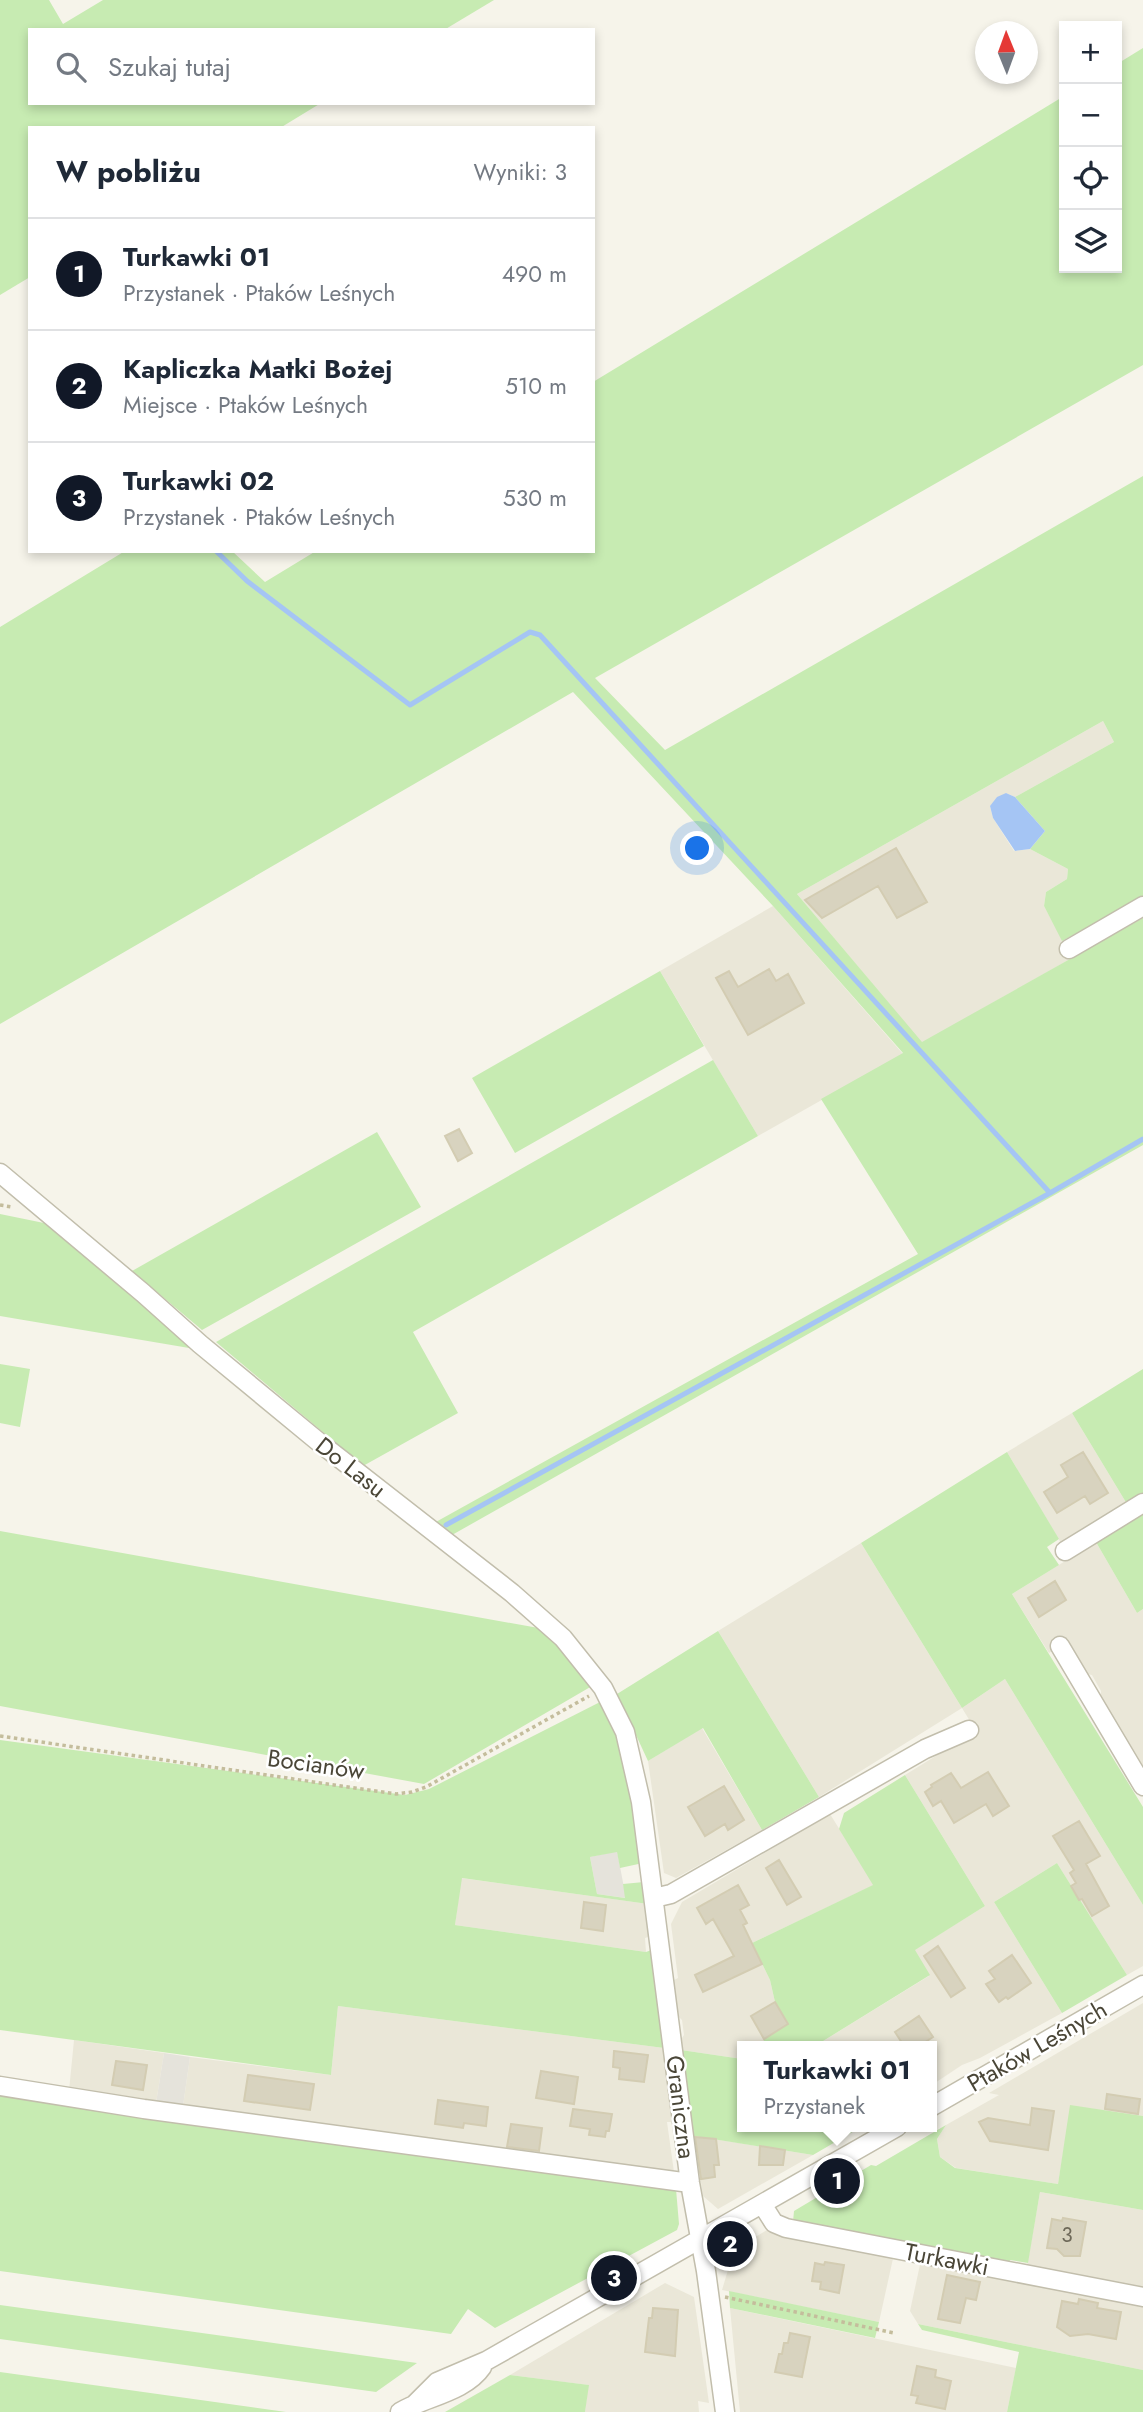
<!DOCTYPE html>
<html lang="pl">
<head>
<meta charset="utf-8">
<style>
  body { margin:0; font-family:Jost,sans-serif; background:#f2f2f3; color:#1f2937 }
  .controls { position:absolute; right:21px; top:21px; display:grid; overflow:hidden; border-radius:0px; box-shadow:0 4px 10px #0003 }
  .controls button { width:63px; height:63px; display:grid; place-items:center; padding:0; border:0; border-bottom:2px solid #e0e1e3; background:#fff; color:#1f2937; font:35px sans-serif }
  .compass { position:absolute; left:975px; top:21px; width:63px; height:63px; border-radius:50%; background:#fff; box-shadow:0 4px 10px #0003; rotate:359deg }
  .you { position:absolute; left:698px; top:849px; width:24px; height:24px; margin:-18px; border:5px solid #fff; border-radius:50%; background:#1a73e8; box-shadow:0 0 0 10px #1a73e833 }
  .badge { display:grid; place-items:center; width:46px; height:46px; border-radius:50%; background:#111827; color:#fff; font-size:23px; font-weight:700 }
  .pin { position:absolute; translate:-50% -50%; border:4px solid #fff; box-shadow:0 2px 7px #0006 }
  .popup { position:absolute; left:737px; top:2041px; width:200px; height:91px; box-sizing:border-box; display:grid; place-content:center; border-radius:0px; background:#fff; filter:drop-shadow(0 2px 5px #0005); font-size:23px; white-space:nowrap; color:#747a83 }
  .popup b { font-size:26px; color:#1f2937 }
  .popup::after { content:''; position:absolute; left:50%; top:100%; margin-left:-14px; border:14px solid transparent; border-top-color:#fff }
  .list { margin:0; padding:0; list-style:none }
  h2 { display:flex; justify-content:space-between; align-items:center; height:91px; margin:0; padding:0 28px; font-size:30px }
  h2 small { font-size:23px; font-weight:400; color:#747a83 }
  .list li { display:grid; grid-template-columns:46px 1fr auto; gap:21px; align-items:center; box-sizing:border-box; height:112px; padding:0 28px; border-top:2px solid #e0e1e3 }
  .list b { display:block; font-size:26px; white-space:nowrap }
  .list p { margin:0; font-size:23px; white-space:nowrap; color:#747a83 }
  .list em { font-size:23px; font-style:normal; color:#747a83 }
  .icon { flex:none; width:38px; height:38px; fill:none; stroke:currentColor; stroke-width:2; stroke-linecap:round; stroke-linejoin:round }
  .map { position:relative; flex:none; width:1143px; height:2412px; overflow:hidden }
  .search { position:absolute; background:#fff; box-shadow:0 4px 10px #0003; left:28px; top:28px; width:567px; height:77px; display:flex; align-items:center; gap:18px; box-sizing:border-box; padding:0 24px; border-radius:0px; color:#747a83; font-size:26px }
  .panel { position:absolute; background:#fff; box-shadow:0 4px 10px #0003; left:28px; top:126px; width:567px; height:427px; border-radius:0px }
  .map>svg:first-child { display:block }
  .residential { fill:#eae7d8 }
  .industrial { fill:#e5e3db }
  .green { fill:#c7ebb2 }
  .water { fill:#a5c5f4 }
  .lines { fill:none; stroke-linecap:round; stroke-linejoin:round }
  .stream { stroke:#a5c5f4; stroke-width:5 }
  .building { fill:#d8d3bf; stroke:#d3ccb2; stroke-width:2 }
  .minor-casing { stroke:#c2beac; stroke-width:21 }
  .path { stroke:#c4bd9c; stroke-width:3.5; stroke-dasharray:3.5 3.5; stroke-linecap:butt }
  .minor { stroke:#fff; stroke-width:18 }
  .labels { text-anchor:middle; dominant-baseline:central; stroke-width:5; stroke-linejoin:round; paint-order:stroke }
  .number-label { font-size:21px; fill:#6e6959 }
  .street-label { font-size:24px; fill:#4a4637; stroke:#fff }
</style>
</head>
<body>
<div class="map">
<svg width="1143" height="2412" viewBox="0 0 1143 2412">
  <rect width="100%" height="100%" fill="#f6f4ea"/>
  <path class="residential" d="M1103,721L1114,742L1015,797L1006,793L990,806L993,818L1014,851L1030,849L1068,869L1067,879L1046,892L1044,906L1072,958L922,1043L797,894Z
    M773,906L903,1054L758,1136L660,971Z
    M1072,1413L1127,1504L1061,1543L1007,1452Z
    M1096,1542L1137,1613L1143,1609V1766L1101,1697V1691L1092,1675L1087,1674L1067,1642L1049,1653L1012,1594Z
    M861,1543L962,1708L1005,1679L1143,1905V1966L1127,1975L1057,1863L994,1902L1062,2013L980,2058L962,2065L932,2085L931,2046H815L929,1976L914,1950L985,1906L905,1775L976,1731L962,1708L819,1797L718,1631Z
    M702,1728L762,1830L676,1878L664,1873L648,1761Z
    M830,1814L874,1885L752,1943L770,1980L775,2002L788,2024L764,2039V2046H742V2059L681,2050L680,2041L684,2035L682,2020L677,2015L672,1981L678,1978L671,1924L682,1902Z
    M461,1878L648,1904L651,1936L645,1938L646,1952L455,1925Z
    M1143,2003V2116L1071,2106L1058,2184L956,2168L940,2157L937,2139L946,2125L999,2095L989,2093Z
    M338,2006L664,2048L676,2122H667L674,2172L183,2106L190,2057L331,2075Z
    M74,2040L164,2053L156,2103L69,2091Z
    M694,2136L795,2152L813,2155L718,2209L703,2196Z
    M1040,2192L1143,2210V2292L1027,2266Z
    M767,2230L894,2254L879,2322L722,2290L734,2250Z
    M921,2260L1143,2302V2370L918,2324L910,2311Z
    M665,2283L694,2297L709,2403L698,2401L699,2412H585L588,2385L510,2375Z
    M730,2308L1016,2368L1007,2412H740Z"/>
  <path class="industrial" d="M617,1851L626,1898L597,1894L590,1857Z
    M164,2053L190,2057L183,2106L156,2103Z"/>
  <path class="green" d="M0,0H49L63,24L103,0H494L444,30H30V103H321L280,128H30V277L0,295Z
    M1143,48V365L595,678L665,750L1143,476V897L1062,941L1044,906L1046,892L1067,879L1068,869L1030,849L1045,831L1015,797L1114,742L1103,721L797,894L922,1042L1143,918V1145L452,1535L434,1523L918,1254L821,1099L903,1053L773,906L573,692L0,1024V627L125,551H232L265,582L316,551H593V382L1064,96V268H1117V64Z
    M660,971L704,1046L515,1153L472,1078Z
    M713,1060L758,1136L413,1332L458,1413L363,1466L216,1342Z
    M377,1132L421,1207L202,1330L132,1271Z
    M0,1214L44,1223L195,1349L0,1316Z
    M0,1364L30,1369L20,1427L0,1423Z
    M1143,1369V1494L1127,1504L1072,1413Z
    M1007,1452L1059,1539L1047,1547L1059,1565L1012,1594L1143,1807V1905L1005,1679L962,1708L861,1543Z
    M1143,1513V1609L1137,1613L1096,1542Z
    M0,1531L544,1629L592,1686L424,1784L0,1706Z
    M718,1631L819,1797L762,1830L703,1728L648,1761L617,1694Z
    M604,1700L624,1747L643,1863L620,1868L617,1852L590,1857L597,1894L625,1898L623,1884L644,1882L648,1904L462,1878L455,1925L646,1952L654,1949L664,2048L338,2006L331,2075L0,2030V1740L405,1795L429,1789Z
    M905,1775L985,1906L915,1950L930,1975L815,2046H764V2039L788,2024L775,2002L770,1980L752,1943L873,1885L839,1829L844,1813Z
    M1057,1863L1127,1975L1062,2013L994,1902Z
    M681,2050L742,2059V2127H861L813,2155L694,2136Z
    M0,2096L676,2189L679,2224L677,2230L495,2328L468,2309L451,2334L0,2271Z
    M1070,2105L1143,2116V2210L1040,2192L1028,2263L1010,2260L1009,2263L793,2222L794,2211L871,2165L876,2166L946,2125L937,2139L940,2157L955,2168L1058,2184Z
    M729,2291L879,2322L875,2338L730,2308Z
    M0,2305L417,2363L376,2392L0,2339Z
    M918,2324L1143,2370V2412H1007L1019,2352L922,2330Z
    M0,2372L286,2412H0Z
    M510,2375L589,2385L585,2412H445Z"/>
  <path class="water" d="M1006,793L1015,797L1045,831L1030,849L1015,851L993,818L990,806L997,797Z"/>
  <g class="lines">
    <path class="stream" d="M216,551L247,581L410,705L530,632L540,635L1050,1193
      M446,1525L1050,1193L1143,1139"/>
  </g>
  <path class="building" d="M896,848L927,902L897,918L878,886L822,918L805,900Z
    M769,969L776,981L788,974L804,1003L748,1035L716,978L729,971L738,987Z
    M459,1129L472,1153L458,1161L445,1136Z
    M1083,1452L1108,1493L1090,1504L1085,1496L1057,1513L1044,1492L1068,1477L1061,1465Z
    M1055,1581L1066,1600L1039,1617L1028,1598Z
    M988,1772L1009,1806L993,1816L986,1804L954,1823L941,1801L933,1806L925,1792L932,1787L931,1785L951,1773L961,1788Z
    M724,1786L744,1820L728,1830L725,1824L705,1836L688,1807Z
    M1079,1821L1100,1856L1086,1864L1109,1906L1092,1916L1082,1899L1079,1900L1071,1886L1076,1883L1070,1873L1074,1870L1053,1836Z
    M779,1860L801,1897L787,1905L766,1868Z
    M738,1885L749,1905L740,1910L747,1923L743,1925L762,1964L703,1992L695,1975L734,1956L713,1919L706,1924L697,1908Z
    M584,1902L606,1905L603,1931L581,1928Z
    M938,1946L965,1988L951,1997L924,1956Z
    M1012,1955L1031,1983L1008,1999L1006,1997L999,2002L986,1984L995,1979L989,1971Z
    M775,2002L788,2024L764,2039L751,2016Z
    M919,2016L933,2037L919,2046H904L895,2032Z
    M614,2051L648,2055L644,2082L619,2079L620,2068L613,2067Z
    M116,2061L147,2065L143,2090L112,2085Z
    M541,2071L578,2077L574,2104L536,2098Z
    M248,2075L314,2084L310,2110L244,2101Z
    M1107,2094L1140,2099L1138,2114L1105,2109Z
    M438,2100L488,2107L486,2126L464,2123L463,2128L435,2124Z
    M1032,2108L1054,2111L1048,2150L990,2141L979,2122L988,2118L1030,2125Z
    M573,2109L612,2114L609,2131H606L605,2137L589,2135L590,2129L570,2126Z
    M511,2124L542,2128L539,2151L507,2147Z
    M695,2137L716,2139L719,2165H714L715,2177L701,2179Z
    M760,2146L785,2150L783,2165H759Z
    M1063,2218L1086,2222L1080,2256H1064L1057,2249L1047,2248L1052,2219L1062,2221Z
    M825,2262L844,2265L839,2293L820,2289L821,2282L812,2281L815,2263L824,2265Z
    M947,2275L980,2282L976,2300L966,2298L960,2323L938,2319Z
    M1079,2299L1098,2303L1097,2308L1121,2312L1116,2339L1088,2334L1070,2336L1057,2327L1062,2301L1078,2304Z
    M653,2308L678,2310L675,2356L645,2352L649,2318H652Z
    M790,2333L810,2337L802,2377L775,2372L779,2354H782L784,2343H788Z
    M917,2366L936,2370L935,2377L951,2381L945,2409L916,2403L918,2396L911,2395Z"/>
  <g class="lines">
    <g class="minor-casing">
      <path id="minor" d="M1069,949L1143,906
        M0,1173L143,1293L200,1344L320,1443L512,1593L563,1638L603,1688L625,1732L641,1802L690,2183L706,2271L725,2412
        M1065,1551L1143,1503
        M1060,1646L1143,1786
        M654,1898L671,1894L925,1749L969,1730
        M0,2086L144,2109L690,2183
        M931,2107L1143,1985
        M762,2204L774,2223L786,2228L1143,2297
        M415,2404L437,2382L486,2361L897,2127
        M400,2412C425,2397 465,2392 482,2367"/>
    </g>
    <path class="path" d="M0,1205L12,1207
      M0,1736L396,1794L412,1792L426,1787L589,1696
      M725,2297L894,2333"/>
    <use href="#minor" class="minor"/>
  </g>
  <g class="labels">
    <g class="number-label">
      <text x="1067" y="2235">3</text>
    </g>
    <g class="street-label">
      <text transform="translate(351 1467) rotate(38)">Do Lasu</text>
      <text transform="translate(316 1764) rotate(8)">Bocianów</text>
      <text transform="translate(1037 2046) rotate(-30)">Ptaków Leśnych</text>
      <text transform="translate(681 2107) rotate(83)">Graniczna</text>
      <text transform="translate(947 2259) rotate(11)">Turkawki</text>
    </g>
  </g>
</svg>
<div class="controls">
<button>+</button>
<button>−</button>
<button><svg class="icon" aria-label="locate" viewBox="0 0 24 24"><circle cx="12" cy="12" r="6"/><path d="M12 2v4M12 18v4M2 12h4M18 12h4"/></svg></button>
<button><svg class="icon" aria-label="layers" viewBox="0 0 24 24"><path d="M12 4l9 5-9 5-9-5zM3 14l9 5 9-5"/></svg></button>
</div>
<svg class="compass" viewBox="-18 -18 36 36"><path d="M0-13l5 13h-10z" fill="#e53935"/><path d="M0 13l5-13h-10z" fill="#747a83"/></svg>
<div class="you"></div>
<div class="pin badge" style="left:837px;top:2181px">1</div>
<div class="popup"><b>Turkawki 01</b>Przystanek</div>
<div class="pin badge" style="left:730px;top:2244px">2</div>
<div class="pin badge" style="left:614px;top:2278px">3</div>
<div class="search"><svg class="icon" aria-label="search" viewBox="0 0 24 24"><circle cx="10" cy="10" r="6"/><path d="M15 15l6 6"/></svg>Szukaj tutaj</div>
<section class="panel">
<h2>W pobliżu<small>Wyniki: 3</small></h2>
<ul class="list">
<li><span class="badge">1</span><div><b>Turkawki 01</b><p>Przystanek · Ptaków Leśnych</p></div><em>490 m</em></li>
<li><span class="badge">2</span><div><b>Kapliczka Matki Bożej</b><p>Miejsce · Ptaków Leśnych</p></div><em>510 m</em></li>
<li><span class="badge">3</span><div><b>Turkawki 02</b><p>Przystanek · Ptaków Leśnych</p></div><em>530 m</em></li>
</ul>
</section>
</div>
</body>
</html>
